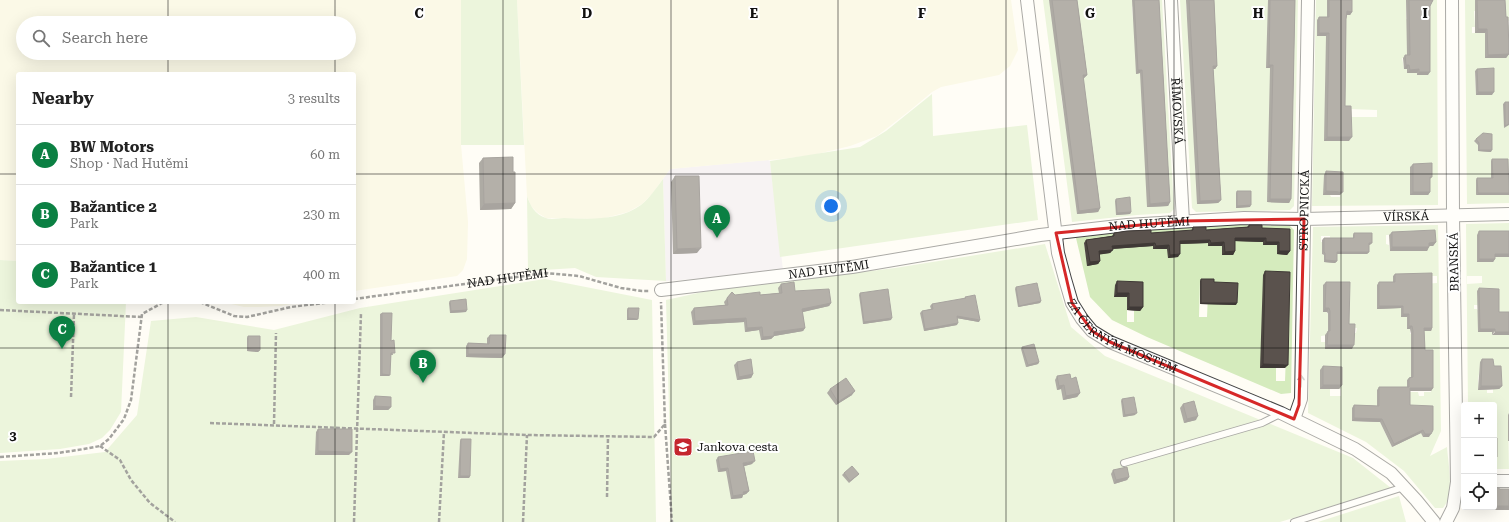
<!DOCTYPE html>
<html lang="en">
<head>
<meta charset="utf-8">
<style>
  body { margin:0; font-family:"Roboto Serif",serif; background:#f6f6f6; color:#222 }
  .controls { position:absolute; right:12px; bottom:12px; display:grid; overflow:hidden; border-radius:4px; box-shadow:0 4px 16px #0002 }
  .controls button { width:36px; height:36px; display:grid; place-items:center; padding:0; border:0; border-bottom:1px solid #e0e0e0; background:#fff; color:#222; font:20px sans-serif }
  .you { position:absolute; left:831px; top:206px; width:14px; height:14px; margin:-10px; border:3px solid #fff; border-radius:50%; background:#1a73e8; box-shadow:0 0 0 6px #1a73e833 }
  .badge { display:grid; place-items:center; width:26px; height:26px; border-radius:50%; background:#0b8043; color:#fff; font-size:13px; font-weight:700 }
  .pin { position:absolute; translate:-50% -33px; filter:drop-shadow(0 1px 2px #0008) }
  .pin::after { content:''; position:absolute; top:21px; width:14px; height:12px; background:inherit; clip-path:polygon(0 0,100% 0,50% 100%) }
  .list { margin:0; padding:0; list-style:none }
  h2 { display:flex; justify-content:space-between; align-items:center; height:52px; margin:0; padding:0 16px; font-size:17px }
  h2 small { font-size:13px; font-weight:400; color:#767676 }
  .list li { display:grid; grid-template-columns:26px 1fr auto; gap:12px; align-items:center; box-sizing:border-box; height:60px; padding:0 16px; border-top:1px solid #e0e0e0 }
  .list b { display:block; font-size:15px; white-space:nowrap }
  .list p { margin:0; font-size:13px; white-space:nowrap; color:#767676 }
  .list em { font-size:13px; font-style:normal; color:#767676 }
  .icon { flex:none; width:22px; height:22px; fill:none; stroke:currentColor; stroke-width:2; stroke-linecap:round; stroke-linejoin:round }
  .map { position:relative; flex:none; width:1509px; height:522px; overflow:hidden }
  .search { position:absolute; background:#fff; box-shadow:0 4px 16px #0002; left:16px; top:16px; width:340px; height:44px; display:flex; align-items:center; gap:10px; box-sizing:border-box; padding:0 14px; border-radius:22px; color:#767676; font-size:15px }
  .panel { position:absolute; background:#fff; box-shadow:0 4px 16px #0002; left:16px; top:72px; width:340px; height:232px; border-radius:4px }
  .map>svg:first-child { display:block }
  .industrial { fill:#eee6ef }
  .farmland { fill:#f6f3d4; fill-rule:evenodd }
  .green { fill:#d5ebbd; fill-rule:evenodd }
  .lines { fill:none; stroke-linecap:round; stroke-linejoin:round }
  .lane-casing { stroke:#444; stroke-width:8 }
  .street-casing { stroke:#444; stroke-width:14 }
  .path { stroke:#333; stroke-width:2.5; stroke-dasharray:4 2; stroke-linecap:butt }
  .lane { stroke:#fff; stroke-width:6 }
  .street { stroke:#fff; stroke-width:12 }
  .wall { fill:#4d4742 }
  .shaded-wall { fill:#3f3936 }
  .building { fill:#5a524d; stroke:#3f3936 }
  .oneway { stroke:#a0a0a0 }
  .marked { fill:none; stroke:#d62828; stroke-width:3; stroke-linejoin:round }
  .grid { fill:none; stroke:#111; stroke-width:1; stroke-opacity:0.55 }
  .labels { text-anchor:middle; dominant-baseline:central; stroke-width:4; stroke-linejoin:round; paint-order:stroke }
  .street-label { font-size:12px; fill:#111; stroke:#fff }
  .poi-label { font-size:12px; fill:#111; stroke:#fff; text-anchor:start }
  .grid-label { font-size:13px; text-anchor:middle; font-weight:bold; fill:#111; stroke:#fff; stroke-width:4; stroke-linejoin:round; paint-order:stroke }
</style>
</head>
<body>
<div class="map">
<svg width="1509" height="522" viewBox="0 0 1509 522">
  <rect width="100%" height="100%" fill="#fffdf5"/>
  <path class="industrial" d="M768,160L770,161L783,270L772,274L666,281L663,179L670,169Z"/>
  <path class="farmland" d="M0,0H461V145L468,222L467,259L463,270L457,276L354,291V74H18V261L0,260ZM23,23H349V53H23Z
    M517,0H1011L1018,50L1010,66L999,75L941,87L932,92L908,112L877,136L850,146L813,155L780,159L670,169L652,194L642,204L628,212L601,219L546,218L538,213L531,206L527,196Z
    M223,302H300L281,306L259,307H244Z"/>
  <path class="green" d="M461,0H517L524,145H461Z
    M1043,0H1049V2L1068,0H1139L1132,7L1133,20L1153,0H1162L1174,209L1170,213L1137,215L1072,222ZM1082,92L1067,134L1061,95Z
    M1180,0H1190L1186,4L1187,17L1204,0H1298L1294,206L1290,210L1196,212L1192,208ZM1270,82H1291L1270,95ZM1211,83L1213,122L1193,123L1192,110L1195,97H1191V84ZM1214,136L1217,176L1196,177L1195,164L1198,151H1194V137Z
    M1316,0H1406V19L1411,20L1428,0H1437L1438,205L1312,206ZM1402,58H1407L1428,75L1417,73H1407V69L1404,68ZM1349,109L1377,110V117H1348ZM1340,175V197H1331L1330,195Z
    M1465,0H1509V21C1497,21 1487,11 1474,11L1475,27H1472V33H1482L1509,25V203L1467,204ZM1475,71L1487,95H1476Z
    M932,94L933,136L1027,125L1038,220L780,257L770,161L860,147L886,131Z
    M663,179L666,281L596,277L575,268L528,271L527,196C530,205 535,215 546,218C551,220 559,218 564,218C590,219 619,221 641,205C650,198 656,188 663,179Z
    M1509,223V234L1493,255L1509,257V315H1497L1477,305H1474V309H1477L1492,332L1493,335H1509V415H1508L1509,469H1494V405H1468L1466,224ZM1467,276H1482V283L1467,284ZM1480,369L1493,389V393H1487V390H1479L1478,379Z
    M1240,225L1290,226L1294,230L1291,393L1281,394L1147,337L1112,320L1090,297L1076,238L1130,231ZM1204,230L1233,254L1222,246H1209ZM1112,236L1097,255L1086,256L1084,243ZM1200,281L1208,294L1207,317H1199ZM1141,286L1140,311L1134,310V322H1127V297ZM1286,355L1285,381H1276V368H1261Z
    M1438,225L1441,431L1430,456L1447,447C1448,464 1455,495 1443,508H1435L1404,471L1366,442L1308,413L1313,227ZM1432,234L1427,246V250L1390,251L1389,245L1386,244V235ZM1321,236H1330V241L1324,262V255L1322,254V242H1321ZM1422,276H1437V283L1422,284ZM1323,294L1342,314H1327V312H1323ZM1404,297L1422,334H1410V329H1407L1410,317H1401ZM1328,327L1357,328L1356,333H1352L1325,349V342H1321V336L1328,335ZM1431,353V392H1424V396H1419L1418,392H1408ZM1339,371V389H1341V396H1330V389L1320,388ZM1389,409L1404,441L1392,447L1380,422L1352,421ZM1431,409L1432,433L1423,437L1422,433H1414Z
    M1045,244L1071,327L1105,356L1353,458L1391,488L1280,522H669L672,520L666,300L707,291L895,268Z
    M0,260L18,261V302H126L121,412L110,430L102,438L89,444L60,449L0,453Z
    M545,279L652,300L656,522H0V461L46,459L105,452L137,415L151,321L196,317L274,330L360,308Z
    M1399,496L1406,522H1318Z"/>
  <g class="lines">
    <g class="lane-casing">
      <path id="lane" d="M1124,463L1262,423L1280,414
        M1294,522L1404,487"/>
    </g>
    <g class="street-casing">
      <g id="street">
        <path id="s2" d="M1027,0L1058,253L1065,279L1072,303L1082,319L1092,331L1110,342L1281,413L1355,449L1391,473L1416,500L1434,522"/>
        <path id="s3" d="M1171,0L1183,221"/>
        <path id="s4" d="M661,290L852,267L1040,235L1127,225L1244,218L1304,219L1509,214"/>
        <path id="s5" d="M1294,419L1301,399L1308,0"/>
        <path d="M1494,481H1509"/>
        <path d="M1446,522L1453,508L1457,482L1453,215L1452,0"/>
      </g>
    </g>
    <g class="path">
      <path id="s1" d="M354,299L546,273L579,276L621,288L642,291H650"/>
      <path d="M200,302L234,316L247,317L291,307L331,302"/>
      <path d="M0,310L141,317"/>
      <path d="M71,397L74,314"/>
      <path d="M210,423L527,435L654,437L665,424L661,302"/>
      <path d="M274,424L276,333"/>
      <path d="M665,424L672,522"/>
      <path d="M100,446L120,460L131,480L150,503L175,522"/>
      <path d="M0,457L58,453L84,449L100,446L109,439L124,419L131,400L142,314L162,303L168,302"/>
      <path d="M607,497L608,436"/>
      <path d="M354,522L361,313"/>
      <path d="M439,522L444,432"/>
      <path d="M523,522L527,435"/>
    </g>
    <use href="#lane" class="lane"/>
    <use href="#street" class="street"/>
  </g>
  <path class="wall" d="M1049,0H1077L1087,75L1084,78H1083L1100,208L1098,212L1077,214Z
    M1132,0H1159L1170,202L1168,206L1147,207L1140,73L1136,74Z
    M1186,0H1214L1217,66L1215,69H1213L1221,200L1218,203L1197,204Z
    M1268,0H1295L1291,199L1289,203L1267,202L1270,68H1266Z
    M1327,0H1352V12L1350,15H1347L1346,19L1345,106L1349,141H1324L1326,36H1317V20L1319,17H1327Z
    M1406,0H1433L1430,6L1428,75H1417V73H1407V69H1404L1403,58L1405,55H1407Z
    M1475,0H1505L1506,17L1509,54L1506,58H1485V33H1475Z
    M1477,69L1492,95H1476L1475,71Z
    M1505,102H1509V125L1504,128L1503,104Z
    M1476,139L1491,152L1478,151V145L1474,141Z
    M483,158L515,203L511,209L480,210L479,163Z
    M1492,159L1509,174L1476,195V180L1477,178H1491V161Z
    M1413,164L1432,177L1430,179V192L1428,195H1410V167Z
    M1326,171L1340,195H1323L1324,175Z
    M675,176L697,253L673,254L671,182Z
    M1237,191L1250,207L1236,208V193Z
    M1116,199L1131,212L1130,214L1116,215L1115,201Z
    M1249,225L1262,228L1290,251L1287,255L1277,254V245H1263V242L1235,241V251L1233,255H1222V246H1208V243L1180,244L1178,257L1168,258L1167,249H1153V246L1113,249L1110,253L1100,254V261L1098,264L1087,266L1084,243L1086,240L1112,236L1114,233H1151L1191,231L1193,227L1206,230L1247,227Z
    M1479,231L1495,257V259L1493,262H1477V235Z
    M1392,232L1436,242L1433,246H1429L1427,251H1390L1389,235Z
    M1354,233L1372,243L1370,245H1369V252L1367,254H1337V261L1335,263L1324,262V255L1322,254V240L1324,238H1353V235Z
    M1265,271L1285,368H1260L1263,275Z
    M1395,274L1432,328L1431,331H1424L1425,350L1433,388L1431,391H1410V405L1429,437H1423L1421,433L1392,447L1380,422L1352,421V408L1354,405L1377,406V390L1379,387H1407V380L1409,378L1411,377V334L1410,329H1407V317H1401V308L1377,309V285L1379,282H1393V276Z
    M1201,279L1214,282L1236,305L1200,304V281Z
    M1117,281L1143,307L1140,311L1127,310V297H1114L1115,285Z
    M1326,282L1349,324L1352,349H1325V335L1328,331V314L1327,312H1323V285Z
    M781,284L795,291L831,303L829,306L802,312L805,328L803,331L774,336L771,339L761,340L759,330L745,332L744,322L693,325L691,312L694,308L725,305L724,302L732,292L735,295H760L779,293L778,288Z
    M1016,287L1041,301L1040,303L1018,307L1015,289Z
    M1479,288L1499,312H1509L1492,335V332H1478L1477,291Z
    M860,293L891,320L863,324L859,295Z
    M965,297L979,322L957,318V325L924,331L920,313L922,311L931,309L930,306L932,304L964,299Z
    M450,301L466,312L450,313L449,303Z
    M628,308L637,320H627V310Z
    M382,313L391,341L393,355H391L389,376H380V314Z
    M490,335L505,354L502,358L466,357V346L468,343L487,344V338Z
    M248,336L260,350L258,352L247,351V338Z
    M1022,347L1039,362L1038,364L1026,367L1021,349Z
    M1482,359L1494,366L1502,386L1499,389L1478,390L1480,362Z
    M737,362L753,374L751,378L737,380L734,365Z
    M1323,366L1342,385L1339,389H1320V370Z
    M1057,376L1071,379L1080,393L1077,397L1063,400L1061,389L1057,390L1055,380Z
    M830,389L852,395L836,405L827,393Z
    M375,396L391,407L388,410H373V400Z
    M1122,399L1135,415L1123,417L1121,401Z
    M1183,404L1196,420L1184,423L1180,408Z
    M1509,413V441H1508V415Z
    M318,429L349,455H315L316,432Z
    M461,439L470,476L469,478H458L460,441Z
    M718,457L752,464L744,466L749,491L746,494L743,495L742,498L731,499L726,471L718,472L716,460Z
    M1113,470L1129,477L1127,480L1114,484L1111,474Z
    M844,473L859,474L857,476L849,483L842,475Z"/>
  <path class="shaded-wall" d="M1347,11L1352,12L1350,15H1345Z
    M1478,29H1487L1485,33H1475Z
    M1319,33H1329L1326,36H1317Z
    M1509,54L1506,58H1485L1488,55Z
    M1269,65H1273L1270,68H1266Z
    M1406,65H1409L1407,69H1404Z
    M1213,66H1217L1215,69H1211Z
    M1419,69L1417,73H1407L1410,70Z
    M1138,70H1142L1140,73L1136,74Z
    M1419,72H1430L1428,75H1417Z
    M1083,75H1087L1084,78L1080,79Z
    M1478,92H1494L1492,95H1476Z
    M1327,137H1352L1349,141H1324Z
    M1479,150H1492L1491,152L1478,151Z
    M1326,191L1343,192L1340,195H1323Z
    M1413,192H1430L1428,195H1410Z
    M1478,193H1509V195H1476Z
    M1270,199H1291L1289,203L1267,202Z
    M1221,200L1218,203L1197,204L1200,201Z
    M1170,202L1168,206L1147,207L1150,204Z
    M515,203L511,209L480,210L484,204Z
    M1251,205L1250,207L1236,208L1237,206Z
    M1100,208L1098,212L1077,214L1079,211Z
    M1131,212L1130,214L1116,215L1117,213Z
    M1235,238H1266L1263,242L1233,241Z
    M1210,240L1208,243L1178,244L1180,241Z
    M1224,242L1222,246H1208L1211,243Z
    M1266,242H1279L1277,245H1263Z
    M1436,242L1433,246H1427L1429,243Z
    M1155,243L1153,246L1110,249L1112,246Z
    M1169,245L1167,249H1153L1156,246Z
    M1392,247H1429L1427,251H1390Z
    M701,248L697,253L673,254L677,249Z
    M1113,250L1110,253L1097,255L1099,251Z
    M1235,251L1233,255H1222L1225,252Z
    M1279,251H1290L1287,255L1277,254Z
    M1337,252H1369L1367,254H1335Z
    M1180,254L1178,257L1168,258L1170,255Z
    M1495,254H1509V257H1493Z
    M1479,259H1495L1493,262H1477Z
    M1325,260L1337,261L1335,263L1324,262Z
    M1100,261L1098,264L1087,266L1090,262Z
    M1117,293H1129L1127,297H1114Z
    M1041,301L1040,303L1018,307L1019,306Z
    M831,303L829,306L799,313L802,309Z
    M1201,303H1237L1236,305L1200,304Z
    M1379,306H1403L1401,308L1377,309Z
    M1129,307H1143L1140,311L1127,310Z
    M1325,308H1329L1327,312H1323Z
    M467,310L466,312L450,313L451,311Z
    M1403,314H1409L1407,317H1401Z
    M957,316L980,320L979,322L956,318Z
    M628,318L638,319L637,320H627Z
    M746,318L744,322L693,325L695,321Z
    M892,318L891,320L863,324L864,322Z
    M958,323L957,325L924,331L925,329Z
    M1409,326H1412L1410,329H1407Z
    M762,327L759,330L745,332L747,328Z
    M805,328L803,331L774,336L771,339L761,340L763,337L774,332Z
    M1424,328H1432L1431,331H1422Z
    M1480,329H1495L1492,332H1478Z
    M1495,332H1509V335H1492Z
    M1327,345H1354L1352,349H1325Z
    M248,349L260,350L258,352L247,351Z
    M468,354H505L502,358L466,357Z
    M1039,362L1038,364L1026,367L1028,365Z
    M1263,364L1288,365L1285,368H1260Z
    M382,374L390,375L389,376H380Z
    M753,374L751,378L737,380L739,377Z
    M1064,385L1061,389L1057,390L1059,386Z
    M1323,385H1342L1339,389H1320Z
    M1481,386H1502L1499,389L1478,390Z
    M1410,388H1433L1431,391H1408Z
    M855,391L852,395L836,405L838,402Z
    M1080,393L1077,397L1063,400L1066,396Z
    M375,406L391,407L388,410H373Z
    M1137,413L1135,415L1123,417L1125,415Z
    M1198,416L1196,420L1184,423L1187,419Z
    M1354,418L1382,419L1380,422L1352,421Z
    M1423,430L1421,433L1392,447L1394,444Z
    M1425,434H1431L1429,437H1423Z
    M318,451L352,452L349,455H315Z
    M1494,457H1497L1495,461H1494Z
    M755,461L752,464L741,467L743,463Z
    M728,468L726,471L718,472L720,469Z
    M460,476H470L469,478H458Z
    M1129,477L1127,480L1114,484L1116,480Z
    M749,491L746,494L743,495L742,498L731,499L733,496L743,492Z
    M1494,506H1509V510H1476L1478,507H1494Z"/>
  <path class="building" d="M1052,0H1077L1087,75H1083L1100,208L1079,211Z
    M1134,0H1159L1170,202L1150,204L1142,70H1138Z
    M1189,0H1214L1217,66H1213L1221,200L1200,201Z
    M1270,0H1295L1291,199H1270L1273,65H1269Z
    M1329,0H1352V12L1347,11L1346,19L1345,106H1351L1352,137H1327L1329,33H1319V17H1329Z
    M1409,0H1433L1430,6V72H1419V69L1410,70L1409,65H1406L1405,55H1410Z
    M1477,0H1505L1506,17H1508L1509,54L1488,55L1487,29H1478Z
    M1494,68V92H1478L1477,69Z
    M1505,102H1509V124L1505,126Z
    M1483,133L1492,134V150H1479V143L1476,139Z
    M513,157V172H515V203L484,204L483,158Z
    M1492,159H1508L1509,193H1478L1477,178H1493Z
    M1432,163V177H1430V192H1413V164Z
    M1326,171L1343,172V192L1326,191Z
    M675,176H699L701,248L677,249Z
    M1237,191H1251V205L1237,206Z
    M1130,197L1131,212L1117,213L1116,199Z
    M1249,225H1262V228L1290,229V251H1279V242H1266V238H1235V251L1225,252L1224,242L1211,243L1210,240L1180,241V254L1170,255L1169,245L1156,246L1155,243L1112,246L1113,250L1099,251L1100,261L1090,262L1086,240L1114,236V233L1127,231L1151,230V233L1193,230V227H1206V230L1249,227Z
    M1435,230L1436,242L1429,243V247H1392V232Z
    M1479,231H1509V254H1495V259H1479Z
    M1354,233H1372V243H1369V252H1337V261L1325,260V253L1324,252V238H1354Z
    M1265,271L1290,272L1288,365L1263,364Z
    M1432,273V328H1424L1425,350H1433V388H1410V405L1433,406V430L1431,434H1425L1423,430L1394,444L1382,419L1354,418V405L1379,406V387H1409V378L1413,377V331L1412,326H1409V314H1403V306H1379V282H1395V274Z
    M1201,279H1214V282L1238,283L1237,303H1201Z
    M1117,281L1143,282V307H1129V293H1117Z
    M794,282L795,291L829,289L831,303L802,309L805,328L774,332V336L763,337L762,327L747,328L746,318L695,321L694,308L728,305L727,298L732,292L735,295L760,292V295L782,293L781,284Z
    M1326,282H1350L1349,324H1355L1354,345H1327L1328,331H1330V311L1329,308H1325Z
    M1037,283L1041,301L1019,306L1016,287Z
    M1479,288L1499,289V312H1509V332H1495V329H1480Z
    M888,289L892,318L864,322L860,293Z
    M975,295L980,320L957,316L958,323L925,329L922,311L933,309L932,304L966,298L965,297Z
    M466,299L467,310L451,311L450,301Z
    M628,308H639L638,319L628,318Z
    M382,313H392L391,341L394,340L395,353H391L390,375L382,374Z
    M490,335H506L505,354H468V343L489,344Z
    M248,336H260V350L248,349Z
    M1034,344L1039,362L1028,365L1022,347Z
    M751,359L753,374L739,377L737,362Z
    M1482,359H1493L1494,366H1501L1502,386H1481Z
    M1323,366L1342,367V385H1323Z
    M1070,374L1071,379L1076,377L1080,393L1066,396L1064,385L1059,386L1057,376Z
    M846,378L855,391L838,402L830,389Z
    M375,396L391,397V407L375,406Z
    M1134,397L1137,413L1125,415L1122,399Z
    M1194,401L1198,416L1187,419L1183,404Z
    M318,429H352V452L318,451Z
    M1494,438H1497V457H1494Z
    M461,439H471L470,476H460Z
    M753,451L755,461L743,463L749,491L743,492L744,494L733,496L728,468L720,469L718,457Z
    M852,466L859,474L850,481L844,473Z
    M1127,467L1129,477L1116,480L1113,470Z
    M1494,487H1496L1500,489H1509V506H1494Z"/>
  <defs><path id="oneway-shaft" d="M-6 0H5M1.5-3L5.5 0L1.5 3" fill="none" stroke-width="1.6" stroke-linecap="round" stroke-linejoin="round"/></defs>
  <use class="oneway" href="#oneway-shaft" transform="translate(1301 381) rotate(-89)"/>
  <path d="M0 0H1509V522H0ZM1304,219L1299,405L1294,419L1110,342L1092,331L1072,303L1056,233L1183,221Z" fill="#fffdf5" fill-opacity=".55" fill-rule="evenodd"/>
  <path class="marked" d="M1304,219L1299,405L1294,419L1110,342L1092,331L1072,303L1056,233L1183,221Z"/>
  <path class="grid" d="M168,0V23M335,0V23M503,0V522M671,0V522M838,0V522M1006,0V522M1174,0V522M1341,0V522M168,53V74M335,53V74M0,174H18M354,174H1509M168,302V522M335,302V522M0,348H1509"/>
  <defs>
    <g id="school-square" transform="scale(1)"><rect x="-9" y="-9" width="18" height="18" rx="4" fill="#c4262e" stroke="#fff"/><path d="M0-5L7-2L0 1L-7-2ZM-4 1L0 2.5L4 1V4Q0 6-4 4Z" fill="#fff"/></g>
  </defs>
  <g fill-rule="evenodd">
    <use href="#school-square" x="683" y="447"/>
  </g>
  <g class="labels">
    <g class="street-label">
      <text stroke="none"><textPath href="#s3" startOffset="111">ŘÍMOVSKÁ</textPath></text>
      <text stroke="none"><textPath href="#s5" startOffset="210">STROPNICKÁ</textPath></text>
      <text stroke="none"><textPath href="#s4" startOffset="750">VÍRSKÁ</textPath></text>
      <text stroke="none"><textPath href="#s4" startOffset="493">NAD HUTĚMI</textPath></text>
      <text transform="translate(1454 262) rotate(-91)">BRANSKÁ</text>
      <text stroke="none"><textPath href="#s4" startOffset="169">NAD HUTĚMI</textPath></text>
      <text stroke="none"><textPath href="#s1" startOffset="155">NAD HUTĚMI</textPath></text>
      <text stroke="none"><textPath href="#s2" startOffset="369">ZA ČERNÝM MOSTEM</textPath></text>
    </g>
    <g class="poi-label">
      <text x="697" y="447">Jankova cesta</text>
    </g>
  </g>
  <g class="grid-label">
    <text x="419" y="18">C</text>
    <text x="587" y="18">D</text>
    <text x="754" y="18">E</text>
    <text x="922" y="18">F</text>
    <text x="1090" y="18">G</text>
    <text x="1258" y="18">H</text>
    <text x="1425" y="18">I</text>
    <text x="13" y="440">3</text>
  </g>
</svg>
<div class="controls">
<button>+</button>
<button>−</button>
<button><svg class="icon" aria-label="locate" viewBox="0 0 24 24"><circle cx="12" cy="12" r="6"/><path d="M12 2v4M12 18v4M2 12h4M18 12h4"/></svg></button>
</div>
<div class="you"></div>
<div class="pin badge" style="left:717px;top:238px">A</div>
<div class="pin badge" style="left:423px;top:383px">B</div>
<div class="pin badge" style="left:62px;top:349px">C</div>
<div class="search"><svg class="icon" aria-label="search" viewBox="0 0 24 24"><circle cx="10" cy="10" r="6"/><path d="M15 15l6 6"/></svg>Search here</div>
<section class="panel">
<h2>Nearby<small>3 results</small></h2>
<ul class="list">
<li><span class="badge">A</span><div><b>BW Motors</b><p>Shop · Nad Hutěmi</p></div><em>60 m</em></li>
<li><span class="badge">B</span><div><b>Bažantice 2</b><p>Park</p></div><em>230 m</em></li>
<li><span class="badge">C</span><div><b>Bažantice 1</b><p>Park</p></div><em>400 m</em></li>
</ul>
</section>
</div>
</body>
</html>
